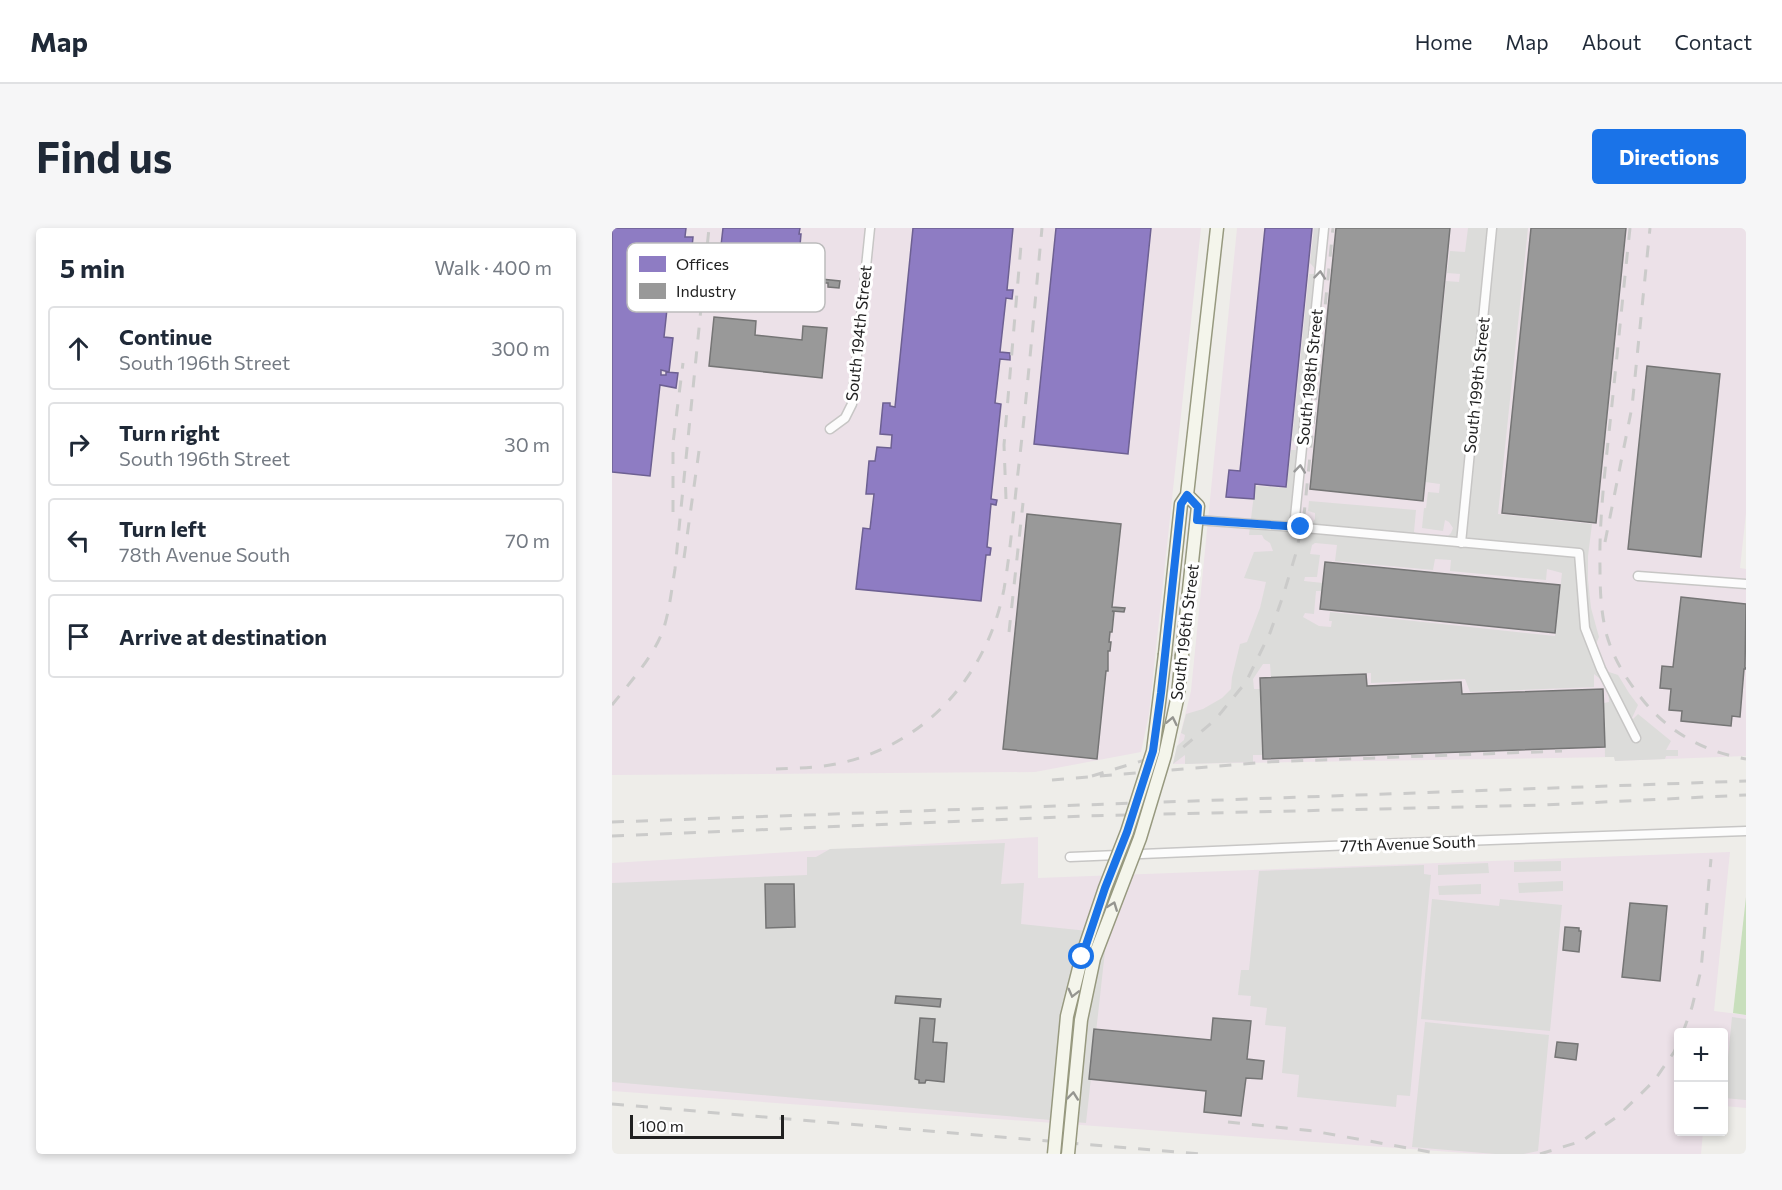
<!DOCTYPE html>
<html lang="en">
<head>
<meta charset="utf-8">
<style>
  body { margin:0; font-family:Commissioner,sans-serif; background:#f6f6f7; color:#1f2937 }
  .controls { position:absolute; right:18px; bottom:18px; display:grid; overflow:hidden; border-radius:6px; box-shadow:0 3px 9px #0003 }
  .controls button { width:54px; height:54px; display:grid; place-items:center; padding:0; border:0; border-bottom:2px solid #e0e1e3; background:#fff; color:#1f2937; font:30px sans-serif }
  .scale { position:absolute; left:18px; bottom:15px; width:154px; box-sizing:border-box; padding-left:6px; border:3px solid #202020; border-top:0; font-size:16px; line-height:21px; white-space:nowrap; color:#202020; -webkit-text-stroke:4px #fff; paint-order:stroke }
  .stop { position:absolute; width:18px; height:18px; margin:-14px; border:4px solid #1a73e8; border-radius:50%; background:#fff }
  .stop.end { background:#1a73e8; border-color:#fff; box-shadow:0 2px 6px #0008 }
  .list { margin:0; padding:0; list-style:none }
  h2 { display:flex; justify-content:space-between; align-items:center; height:78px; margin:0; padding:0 24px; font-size:26px }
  h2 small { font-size:20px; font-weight:400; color:#747a83 }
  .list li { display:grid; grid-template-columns:39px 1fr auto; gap:18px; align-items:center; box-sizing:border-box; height:84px; margin:0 12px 12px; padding:0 12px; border:2px solid #e0e1e3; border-radius:6px }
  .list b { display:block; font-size:22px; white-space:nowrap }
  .list p { margin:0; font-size:20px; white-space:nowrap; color:#747a83 }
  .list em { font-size:20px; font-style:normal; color:#747a83 }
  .icon { flex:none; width:33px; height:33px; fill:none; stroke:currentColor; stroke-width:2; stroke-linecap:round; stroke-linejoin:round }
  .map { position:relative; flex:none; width:1134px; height:926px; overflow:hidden; border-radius:6px }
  header { display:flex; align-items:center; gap:36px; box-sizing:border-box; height:84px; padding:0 30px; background:#fff; border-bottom:2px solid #e0e1e3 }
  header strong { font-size:28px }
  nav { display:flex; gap:33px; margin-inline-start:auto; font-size:21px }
  .intro { display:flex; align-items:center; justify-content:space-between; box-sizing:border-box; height:144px; padding:0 36px }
  h1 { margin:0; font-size:42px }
  .button { padding:15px 27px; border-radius:6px; background:#1a73e8; color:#fff; font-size:21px; font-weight:700 }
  main { display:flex; gap:36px; padding:0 36px }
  aside { flex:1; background:#fff; border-radius:6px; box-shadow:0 3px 9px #0003 }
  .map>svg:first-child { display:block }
  .industrial { fill:#ece1e8 }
  .religious { fill:#dcdcda; fill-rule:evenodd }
  .forest { fill:#c8dfbc }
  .offices { fill:#8e7cc3; stroke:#6d6092; stroke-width:1.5 }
  .industry { fill:#999; stroke:#757575; stroke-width:1.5 }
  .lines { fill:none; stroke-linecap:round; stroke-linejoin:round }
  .minor-casing { stroke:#c7c6c5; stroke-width:11 }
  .secondary-casing { stroke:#97997f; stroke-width:15 }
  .minor { stroke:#fcfcfc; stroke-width:8 }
  .secondary { stroke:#f4f5eb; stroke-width:12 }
  .rail { stroke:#cbcbca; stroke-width:3; stroke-dasharray:12 12; stroke-linecap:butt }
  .secondary-bridge-casing { stroke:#97997f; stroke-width:15; stroke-linecap:butt }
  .secondary-bridge { stroke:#f4f5eb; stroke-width:12 }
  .oneway { stroke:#999 }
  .oneway2 { stroke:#959590 }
  .route { stroke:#1a73e8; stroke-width:8 }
  .labels { text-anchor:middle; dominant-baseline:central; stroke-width:6; stroke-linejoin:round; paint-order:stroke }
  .street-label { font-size:16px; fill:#202020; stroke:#fff }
  .key { fill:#fff; stroke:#bcbcbc; stroke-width:1.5 }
  .key-label { font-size:16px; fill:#202020 }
</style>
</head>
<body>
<header>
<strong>Map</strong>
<nav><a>Home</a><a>Map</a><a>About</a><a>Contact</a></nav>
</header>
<div class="intro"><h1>Find us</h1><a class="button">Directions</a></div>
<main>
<aside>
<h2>5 min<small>Walk · 400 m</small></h2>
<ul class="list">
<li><svg class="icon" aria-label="ahead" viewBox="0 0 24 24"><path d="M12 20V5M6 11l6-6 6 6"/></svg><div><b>Continue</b><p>South 196th Street</p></div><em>300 m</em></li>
<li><svg class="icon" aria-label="right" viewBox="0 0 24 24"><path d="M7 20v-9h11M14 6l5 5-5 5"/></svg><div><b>Turn right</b><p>South 196th Street</p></div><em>30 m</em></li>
<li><svg class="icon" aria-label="left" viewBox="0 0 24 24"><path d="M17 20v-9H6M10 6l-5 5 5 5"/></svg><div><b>Turn left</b><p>78th Avenue South</p></div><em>70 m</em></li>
<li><svg class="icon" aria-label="arrive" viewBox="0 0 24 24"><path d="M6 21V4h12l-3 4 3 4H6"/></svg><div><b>Arrive at destination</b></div></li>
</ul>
</aside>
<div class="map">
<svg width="1134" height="926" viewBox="0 0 1134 926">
  <rect width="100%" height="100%" fill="#eeede9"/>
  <path class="industrial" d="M0,0H589L537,486L529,524L423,544L0,547Z
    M625,0H1134V285L1128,340L1134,341V528L1003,533L1002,529L561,536L579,463Z
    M426,609V650L1118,624L1102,783L1134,787V880L1112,878V804H1066V904H1091L1089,926H867L0,863V635Z"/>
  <path class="religious" d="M702,0H717L688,290L695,295H700L703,291V285L696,283L697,273L804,282L802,304L805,306L835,309L839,305L841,300L837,294L833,292L831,303L810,300L812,280H814L816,264L827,265L828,256L813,254L834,53L847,54L848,46L835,45L838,23L853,24L856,0H916L886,286L980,296L976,328V352L979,380L987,409L984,416L987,427L994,443L1006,447L1017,465L1026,477L1020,490L1021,491L1026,486L1059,513L1054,522H1066V528H1054L1053,531L1003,533L1002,529H993L992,475L997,474L996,457L982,446V459L858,464L853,451L759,455V445L659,449L658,436H651L641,451L642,461H648L650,527H641V534L573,536V527L561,536L565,518L572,512L573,507L569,505L574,486L591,481L610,470L619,461L620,449L628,416L635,414L648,380L654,354L632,350L642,324L661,323L658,315L652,311L650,307H637L643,258L674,260L679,222H686L687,220L680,212L697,46H704L705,43L698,35ZM703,315L725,317L723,333L821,342L823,331L839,332L838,343L934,352L935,341L950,345L943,408L718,384L717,393H720L719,399L707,398L691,389L693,385L702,386L704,363H710L711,355L692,353L693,349H705L708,327L698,326L700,317Z
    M393,615L389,656L412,655L409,696L495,705L474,895L0,854V655L195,647V629H204L218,621Z
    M949,633V643L902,644V634Z
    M876,635L877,645L826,647V637Z
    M812,637V646L819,647L798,868L785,867L784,879L685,869L687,847L670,845L674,799L653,797L655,780L638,778L639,768L626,767L629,742H637L647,643Z
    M951,653V663L907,665L906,655Z
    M869,656V666L827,667L826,658Z
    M820,671L887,678L888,671L950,677L938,803L809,791Z
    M1120,789L1134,791V872L1112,870Z
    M813,794L937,807L926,923L912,926H883L800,919Z"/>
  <path class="forest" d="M1134,669V787L1121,785Z"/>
  <path class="offices" d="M0,0H74L73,9H81L74,83L55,81L52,109L61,110L57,144L49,142V147H54V144L66,145L64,160L48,157L38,248L0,244Z
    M111,0H188L187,6H189L187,29L185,28L184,33H187L186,44H183L182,51L106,44Z
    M301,0H401L395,62H401L400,71L394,70L388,124L398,125V132L388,131L383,175L389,176L379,271L385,272L384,277L379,276L375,319L379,320L378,327H374L369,373L244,361L251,300L258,301L262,266H254L257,233H263L265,219L279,220L280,207L268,206L271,175H278V178L283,179Z
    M444,0H539L516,226L422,216Z
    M653,0H700L674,259L643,256L642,271L614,269L617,242L628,243Z"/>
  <path class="industry" d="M724,0H838L811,273L698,261Z
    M919,0H1014L984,295L890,285Z
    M209,51L228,53L227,60L216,59V55H209Z
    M102,89L144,93L143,107L190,112L191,98L215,100L210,150L97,138Z
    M1035,138L1108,146L1089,329L1016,321Z
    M415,286L509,296L500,379L513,380L512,384L500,383L502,384L500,404H498L497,414H499L498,423H496V443H494L485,531L391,521Z
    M713,334L948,357L943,405L708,381Z
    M1069,369L1134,376L1133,439L1134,441H1132L1128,489L1120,488L1119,498L1069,493L1070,483L1057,482L1059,461L1048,460L1050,438L1061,439Z
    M754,446L755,458L849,454L850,466L991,461L993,519L651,531L648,450Z
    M153,656H182L183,699L154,700Z
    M1018,675L1055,678L1048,753L1010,749Z
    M953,699L967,700V703H969L967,724L951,722Z
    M284,768L329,771L328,779L283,775Z
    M308,790L323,791L321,814L335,815L332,854L314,852L313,855H307V852L303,851Z
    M601,790L639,793L635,831L652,833L650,851L634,850L629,888L592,884L594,863L477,851L482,801L599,812Z
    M945,814L966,816L964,832L943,829Z"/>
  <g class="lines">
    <g class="minor-casing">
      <path id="minor" d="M218,201L233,190L240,176L258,0
        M585,292L682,299L967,325L973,400L989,441L1024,510
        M682,299L712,0
        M849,315L880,0
        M1026,348L1134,356
        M458,629L764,616L1134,603"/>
    </g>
    <g class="secondary-casing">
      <path id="secondary" d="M553,426L569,276L575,267L605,0
        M570,427L586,278L575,267"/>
    </g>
    <use href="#minor" class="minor"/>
    <use href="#secondary" class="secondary"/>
    <path class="rail" d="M1018,0C1011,65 1005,130 998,195C993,243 987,291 988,340C988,363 989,386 995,408C1002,432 1015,452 1030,471C1056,504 1093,524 1134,531
      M394,271L392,217L409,17
      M61,284V215L71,135
      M993,314L1020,179L1038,0
      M72,330L87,223
      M397,404L411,275
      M0,477C19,453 45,425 53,396C58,378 60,359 63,341L97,0
      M164,541C181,540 200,540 218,537C309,522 375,450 392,361C398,326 401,289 405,253C415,169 422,84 430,0
      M480,548L569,521L603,492L634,454L658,405L671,368L684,325L692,287L721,0
      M440,552L654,534L950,523
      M0,594L1134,553
      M0,608L472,588L931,577L1134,567
      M1071,804L1080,779L1089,742L1099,631
      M0,876L588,926
      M616,894L701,903L829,926
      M928,926L970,913L1006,888L1042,853L1062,824L1066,815"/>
    <g class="secondary-bridge-casing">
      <path id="secondary-bridge" d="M442,926L455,788L470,728L493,660L515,604L541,523L553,426
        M456,926L469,792L482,730L528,610L553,527L566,467L570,427"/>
    </g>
    <use href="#secondary-bridge" class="secondary-bridge"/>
  </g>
  <defs><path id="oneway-chevron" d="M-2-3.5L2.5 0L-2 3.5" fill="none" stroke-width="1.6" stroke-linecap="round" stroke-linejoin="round" transform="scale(1.5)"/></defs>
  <g class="oneway">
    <use href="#oneway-chevron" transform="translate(708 47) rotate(-84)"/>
    <use href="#oneway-chevron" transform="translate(688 241) rotate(-84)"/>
  </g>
  <g class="oneway2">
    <use href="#oneway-chevron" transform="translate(560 493) rotate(-78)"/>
    <use href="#oneway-chevron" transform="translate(501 678) rotate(-69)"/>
    <use href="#oneway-chevron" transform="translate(461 765) rotate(104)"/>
    <use href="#oneway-chevron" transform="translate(461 868) rotate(-84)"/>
  </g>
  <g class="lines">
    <path class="route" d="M470,729L493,660L515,604L541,523L549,465L569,276L575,267L586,279L585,292L689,299"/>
  </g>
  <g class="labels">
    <g class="street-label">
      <text transform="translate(246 105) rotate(-84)">South 194th Street</text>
      <text transform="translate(697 149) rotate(-84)">South 198th Street</text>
      <text transform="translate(864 157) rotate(-84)">South 199th Street</text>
      <text transform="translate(572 404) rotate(-83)">South 196th Street</text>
      <text transform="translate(796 615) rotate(-2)">77th Avenue South</text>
    </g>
  </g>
  <rect x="15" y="15" width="198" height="69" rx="9" class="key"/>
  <rect x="27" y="28" width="27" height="16" fill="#8e7cc3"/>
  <rect x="27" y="55" width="27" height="16" fill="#999"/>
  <g class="key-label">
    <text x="64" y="42">Offices</text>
    <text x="64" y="69">Industry</text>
  </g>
</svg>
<div class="controls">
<button>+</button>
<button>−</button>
</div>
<div class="scale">100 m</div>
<div class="stop" style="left:470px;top:729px"></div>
<div class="stop end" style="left:689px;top:299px"></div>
</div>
</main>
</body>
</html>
